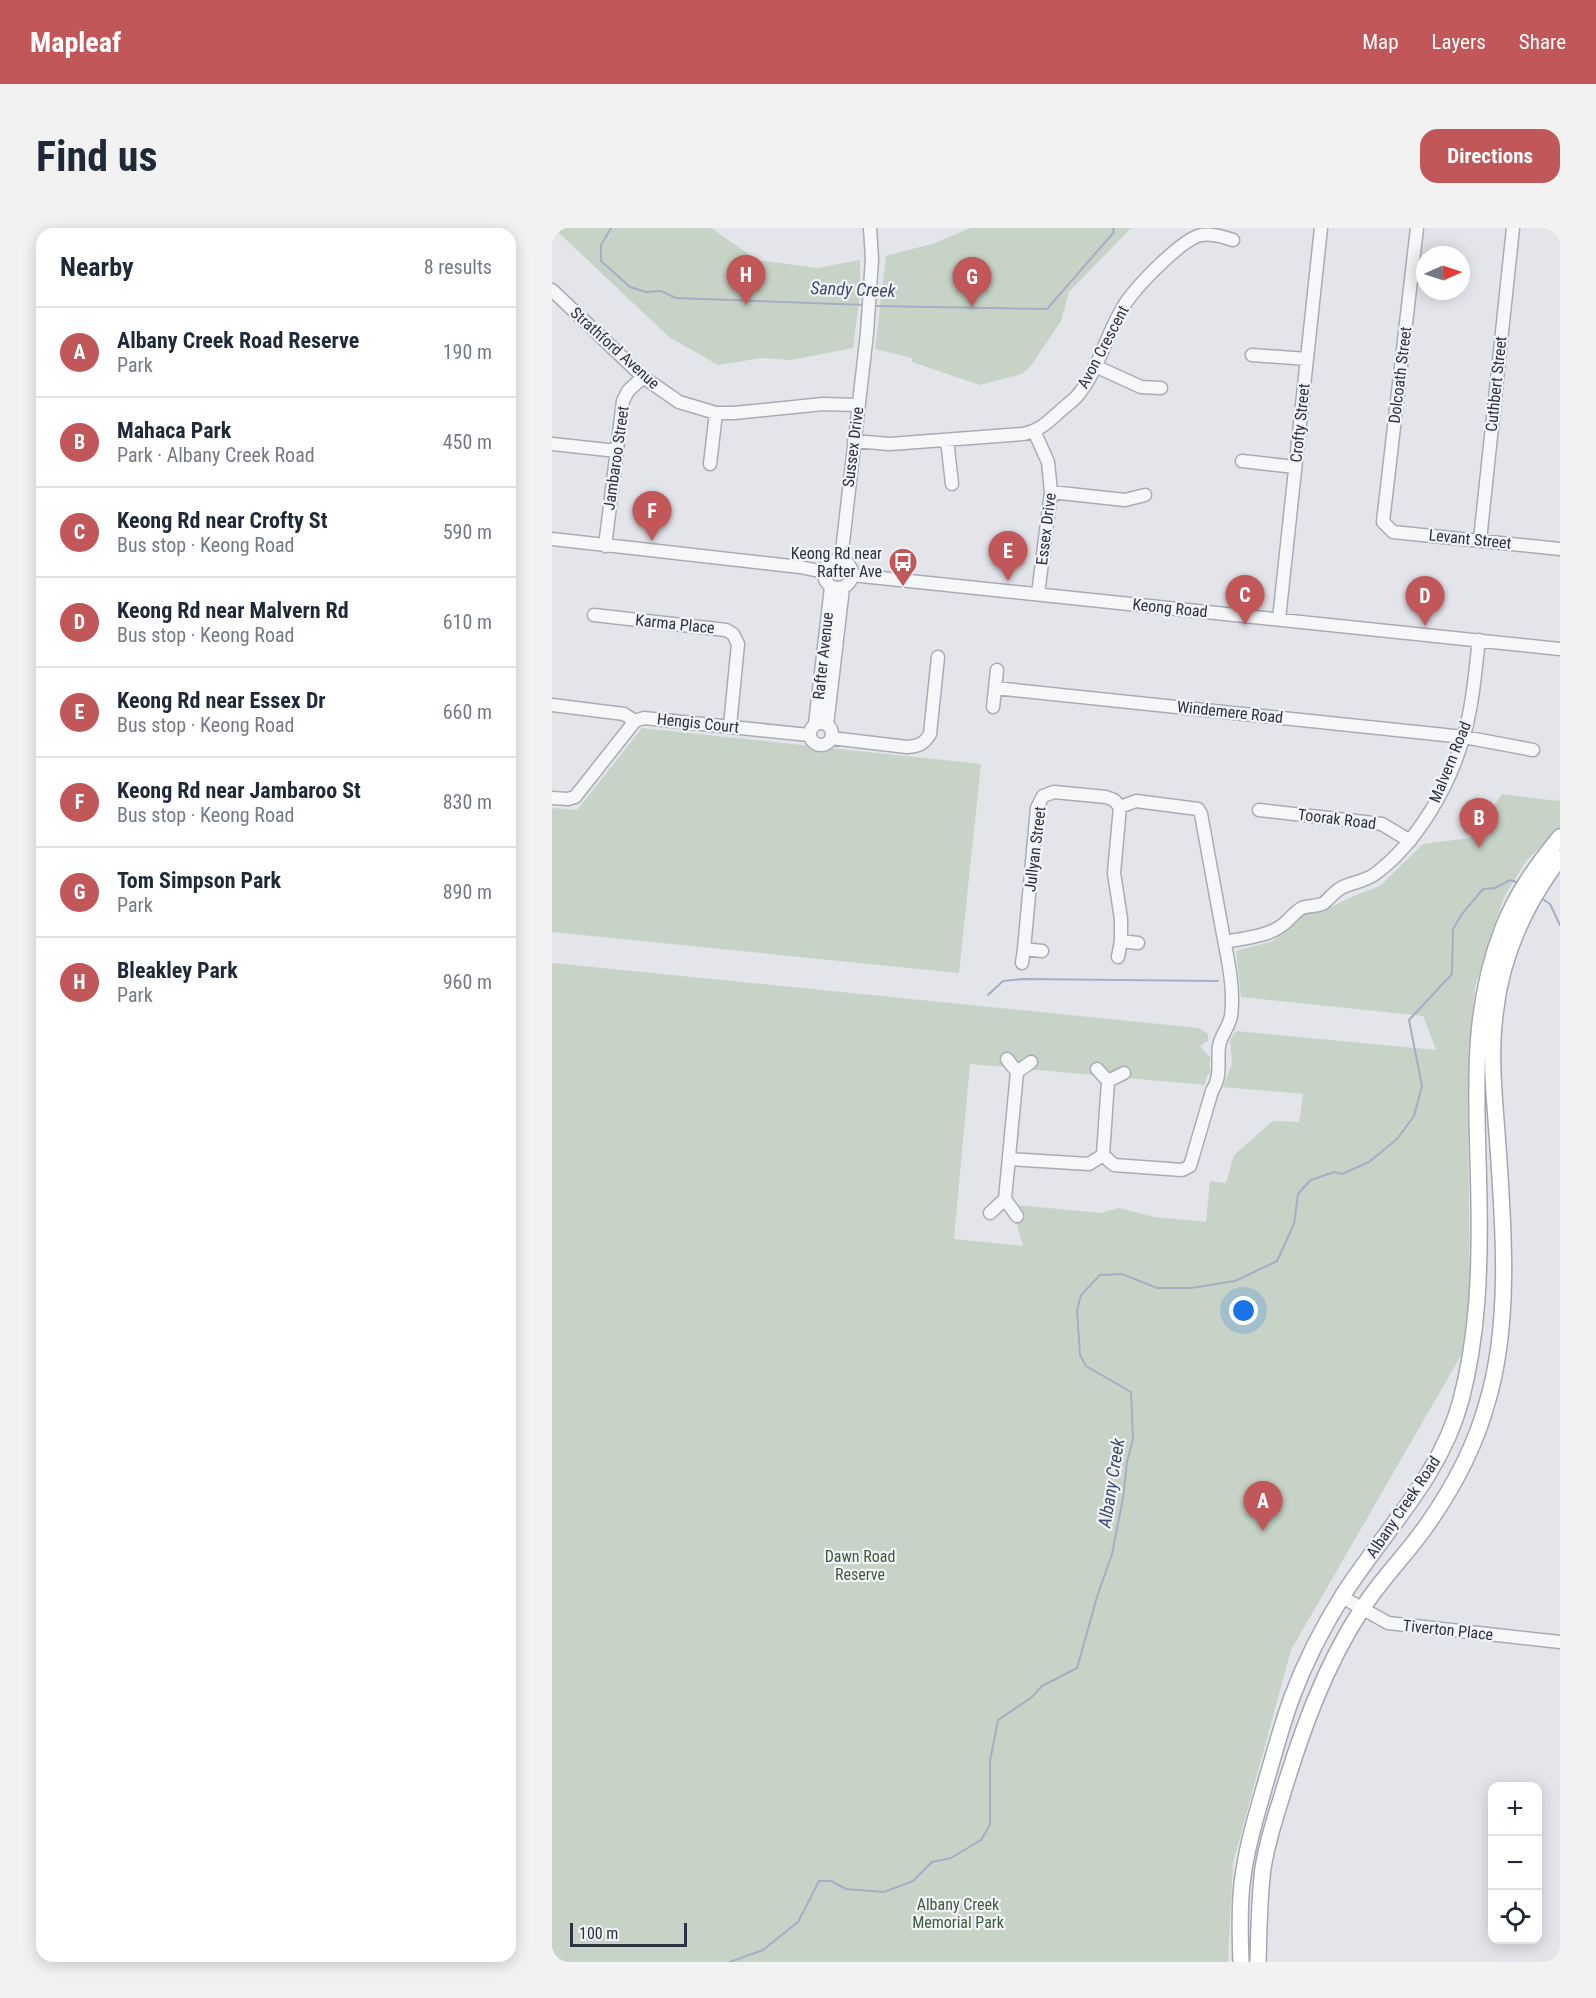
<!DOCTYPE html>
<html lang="en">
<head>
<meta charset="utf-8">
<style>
  body { margin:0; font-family:"Roboto Condensed",sans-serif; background:#f2f2f3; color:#1f2937 }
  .controls { position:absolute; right:18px; bottom:18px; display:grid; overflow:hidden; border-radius:12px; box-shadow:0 3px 15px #0003 }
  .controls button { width:54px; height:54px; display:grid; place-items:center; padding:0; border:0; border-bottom:2px solid #e0e1e3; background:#fff; color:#1f2937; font:30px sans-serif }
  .compass { position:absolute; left:864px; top:18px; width:54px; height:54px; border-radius:50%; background:#fff; box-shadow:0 3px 15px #0003; rotate:87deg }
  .scale { position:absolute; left:18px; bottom:15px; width:117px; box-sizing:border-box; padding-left:6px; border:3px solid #2d3241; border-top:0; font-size:16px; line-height:21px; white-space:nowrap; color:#2d3241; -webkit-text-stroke:4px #f3f4f8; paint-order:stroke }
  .you { position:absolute; left:692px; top:1083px; width:21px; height:21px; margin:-15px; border:4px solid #fff; border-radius:50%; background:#1a73e8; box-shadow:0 0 0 9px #1a73e833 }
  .badge { display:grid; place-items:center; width:39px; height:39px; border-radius:50%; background:#c15758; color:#fff; font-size:20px; font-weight:700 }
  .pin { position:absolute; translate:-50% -50px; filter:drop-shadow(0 2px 3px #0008) }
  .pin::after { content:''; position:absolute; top:32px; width:21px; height:18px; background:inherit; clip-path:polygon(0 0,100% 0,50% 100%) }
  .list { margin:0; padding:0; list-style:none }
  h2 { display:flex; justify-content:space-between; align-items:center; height:78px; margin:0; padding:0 24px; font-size:26px }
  h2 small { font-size:20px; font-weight:400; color:#747a83 }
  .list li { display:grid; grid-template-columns:39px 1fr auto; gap:18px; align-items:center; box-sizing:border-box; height:90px; padding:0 24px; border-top:2px solid #e0e1e3 }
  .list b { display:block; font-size:22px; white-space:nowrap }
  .list p { margin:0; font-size:20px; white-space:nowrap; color:#747a83 }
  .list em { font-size:20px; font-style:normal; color:#747a83 }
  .icon { flex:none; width:33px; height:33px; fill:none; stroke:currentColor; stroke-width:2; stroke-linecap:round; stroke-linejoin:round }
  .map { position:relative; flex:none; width:1008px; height:1734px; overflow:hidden; border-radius:18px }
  header { display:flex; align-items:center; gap:36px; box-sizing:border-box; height:84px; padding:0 30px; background:#c15758; color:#fff }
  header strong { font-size:28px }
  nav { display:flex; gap:33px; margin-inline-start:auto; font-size:21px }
  .intro { display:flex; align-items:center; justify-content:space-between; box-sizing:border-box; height:144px; padding:0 36px }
  h1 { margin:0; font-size:42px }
  .button { padding:15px 27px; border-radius:18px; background:#c15758; color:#fff; font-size:21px; font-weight:700 }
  main { display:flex; gap:36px; padding:0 36px }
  aside { flex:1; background:#fff; border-radius:18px; box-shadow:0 3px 15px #0003 }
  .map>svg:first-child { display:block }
  .green { fill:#c7d3c6 }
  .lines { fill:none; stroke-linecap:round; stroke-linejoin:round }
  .stream { stroke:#a3afc6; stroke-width:2 }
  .minor-casing { stroke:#a9acb4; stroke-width:15 }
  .major-casing { stroke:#a4a8b5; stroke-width:18 }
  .minor { stroke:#f6f7f9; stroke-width:12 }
  .major { stroke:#fff; stroke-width:15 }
  .labels { text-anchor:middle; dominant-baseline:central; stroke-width:4.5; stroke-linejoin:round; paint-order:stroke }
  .street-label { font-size:16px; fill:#2d3241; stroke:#f3f4f8 }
  .poi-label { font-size:16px; fill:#2d3241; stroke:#f3f4f8; text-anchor:end }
  .park-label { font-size:16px; fill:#3d5b3c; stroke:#f3f4f8 }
  .water-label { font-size:18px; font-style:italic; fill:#3b4c71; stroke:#f3f4f8 }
</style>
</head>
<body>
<header>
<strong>Mapleaf</strong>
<nav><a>Map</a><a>Layers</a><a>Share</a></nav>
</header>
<div class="intro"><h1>Find us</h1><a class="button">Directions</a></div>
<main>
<aside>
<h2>Nearby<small>8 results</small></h2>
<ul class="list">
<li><span class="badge">A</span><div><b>Albany Creek Road Reserve</b><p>Park</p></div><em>190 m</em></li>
<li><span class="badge">B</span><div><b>Mahaca Park</b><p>Park · Albany Creek Road</p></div><em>450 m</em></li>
<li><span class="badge">C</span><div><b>Keong Rd near Crofty St</b><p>Bus stop · Keong Road</p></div><em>590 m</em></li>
<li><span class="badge">D</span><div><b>Keong Rd near Malvern Rd</b><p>Bus stop · Keong Road</p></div><em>610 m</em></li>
<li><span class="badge">E</span><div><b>Keong Rd near Essex Dr</b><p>Bus stop · Keong Road</p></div><em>660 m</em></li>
<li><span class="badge">F</span><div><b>Keong Rd near Jambaroo St</b><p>Bus stop · Keong Road</p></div><em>830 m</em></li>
<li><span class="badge">G</span><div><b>Tom Simpson Park</b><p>Park</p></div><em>890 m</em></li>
<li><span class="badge">H</span><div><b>Bleakley Park</b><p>Park</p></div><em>960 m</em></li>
</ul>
</aside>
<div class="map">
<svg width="1008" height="1734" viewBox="0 0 1008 1734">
  <rect width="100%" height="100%" fill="#e4e5ea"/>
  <path class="green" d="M5,0H159L205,32L265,40L308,32V66L301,120L239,132L210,130L166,137L117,109L7,5Z
    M419,0H579L517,64L509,93L478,139L470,146L428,157L360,134V130L323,121L334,28L383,15Z
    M90,500L429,536L407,745L0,704V580L25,582Z
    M950,566L1006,573L1008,571V600L974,633L952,669L923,759L918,809L916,891L918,1063L911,1124L739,1422L681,1635L676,1734H0V735L647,800L656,806V813L648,818L659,830L657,836L659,843L654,850L653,857L418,836L402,1011L471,1018L464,994L465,977L549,985L567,980L602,989L654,994L658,953L674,955L682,927L721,893L747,894L751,866L671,859L680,836L678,812L684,803L884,822L871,788L689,769L684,723L721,713L752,685L779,679L804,667L828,658L871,616L918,610Z"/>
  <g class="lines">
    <path class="stream" d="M59,0L49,17V33L78,59L94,64L109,63L124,70L314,77
      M322,78L495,81L562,4L561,0
      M989,670L998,676L1008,697
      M436,767L451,753L471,751L666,753
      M178,1734L211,1722L246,1694L267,1653H279L294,1661L332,1664L361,1653L380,1634L399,1630L429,1612L438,1597V1533L446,1492L480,1469L490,1458L525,1440L545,1369L560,1326L571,1270L575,1234L581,1211L579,1164L534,1138L528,1127L525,1082L529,1067L548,1047L570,1046L605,1060H639L683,1053L725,1033L742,996L746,966L753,958L759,952L782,944L790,946L817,934L845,911L862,888L870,858L857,792L900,746L901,701L910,686L931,661L943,660L958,652L967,655"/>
    <g class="minor-casing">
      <path id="minor" d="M865,0L831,294L841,304L1008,321
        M0,62L91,149L127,174L164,185H182L271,176L306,177
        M700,127L755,131
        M543,138L589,159L609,160
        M482,203L496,234L499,264L486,366
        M395,212L400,256
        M302,213L338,216L471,206C486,203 494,196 506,185C512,179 520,174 526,167C548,140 555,102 575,73C587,56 630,11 649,7C660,5 671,9 681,12
        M0,216L65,223
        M690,233L743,239
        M158,236L164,185
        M499,264L573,272L593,267
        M0,311L248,339L272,344
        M928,312L961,0
        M53,318L71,173L76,163L91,149
        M272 346a14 14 0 1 1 28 0a14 14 0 1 1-28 0Z
        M289,332L315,105L320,31L318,0
        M300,347L1008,421
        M42,387L174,402L181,406L186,416L178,498
        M727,391L769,0
        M443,460L912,509L981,522
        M0,477L72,486L83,493
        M441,479L445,442
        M258 506a11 11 0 1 1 22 0a11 11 0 1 1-22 0Z
        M263,496L279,359
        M275,497L291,360
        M279,510L355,519C367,518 372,516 378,506L386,429
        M0,570L16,571L23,569L83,493L92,490L257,507
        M568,579L562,645L569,691V713
        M707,582L830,596L858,613
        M673,714C691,710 714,709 729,698C737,693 741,685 750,680C757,677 765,679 772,675C778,670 782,664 789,660C800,654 812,654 823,646C865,615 898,558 912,507C921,476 923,444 927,412
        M566,729L569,713L586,715
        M470,735L472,721L490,723
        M455,831L465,844L479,834
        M545,841L556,853L572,845
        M551,927L556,853
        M457,931L537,936L551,927L562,937L630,942L638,938L660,863C670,848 665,834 667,818C669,807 677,799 679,788C683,760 675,728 670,701C663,662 656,624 649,586L646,581L584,573L568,579L562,572L554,569L502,564L491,568L485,580L472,721
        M453,971L465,844
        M438,985L453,971L465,988
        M790,1369L836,1395L1008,1414"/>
    </g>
    <g class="major-casing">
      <path id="major" d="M689,1734C688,1708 687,1682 690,1656C694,1620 705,1585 715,1550C723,1523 730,1496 740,1469C753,1434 771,1399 791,1367C832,1303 889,1248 909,1172C926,1107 928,1042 927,975C926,881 915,791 951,700C964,666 985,637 1008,609
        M706,1734C707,1702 707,1671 711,1640C715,1616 722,1593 729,1571C749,1505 772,1439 810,1381C829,1351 855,1326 875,1297C901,1260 923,1219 935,1175C960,1093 951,990 945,905C942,865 938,826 943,787C949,729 973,676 1008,630"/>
    </g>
    <use href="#minor" class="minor"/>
    <use href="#major" class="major"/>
  </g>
  <defs>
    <g id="bus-pin" transform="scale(1.5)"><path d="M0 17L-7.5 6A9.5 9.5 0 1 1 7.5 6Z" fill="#c15758" stroke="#f3f4f8"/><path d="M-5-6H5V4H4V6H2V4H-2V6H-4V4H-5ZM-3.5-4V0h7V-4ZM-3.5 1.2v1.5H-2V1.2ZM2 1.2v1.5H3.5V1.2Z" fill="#fff"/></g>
  </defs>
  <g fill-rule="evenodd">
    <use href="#bus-pin" x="351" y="334"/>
  </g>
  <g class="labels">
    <g class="street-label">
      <text transform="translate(551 119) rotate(-62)">Avon Crescent</text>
      <text transform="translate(63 120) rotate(42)">Strathford Avenue</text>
      <text transform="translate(848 147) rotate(-83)">Dolcoath Street</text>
      <text transform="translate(944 156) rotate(-84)">Cuthbert Street</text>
      <text transform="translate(748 195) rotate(-84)">Crofty Street</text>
      <text transform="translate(301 219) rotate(-83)">Sussex Drive</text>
      <text transform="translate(64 230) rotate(-82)">Jambaroo Street</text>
      <text transform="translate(494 301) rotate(-83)">Essex Drive</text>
      <text transform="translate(918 311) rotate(6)">Levant Street</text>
      <text transform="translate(618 380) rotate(6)">Keong Road</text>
      <text transform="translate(123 396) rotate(6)">Karma Place</text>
      <text transform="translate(271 428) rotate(-84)">Rafter Avenue</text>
      <text transform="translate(678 484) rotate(6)">Windemere Road</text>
      <text transform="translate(146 495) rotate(6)">Hengis Court</text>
      <text transform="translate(898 534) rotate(-68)">Malvern Road</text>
      <text transform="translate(785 591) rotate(7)">Toorak Road</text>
      <text transform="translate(483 621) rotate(-83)">Jullyan Street</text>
      <text transform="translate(851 1279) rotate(-56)">Albany Creek Road</text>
      <text transform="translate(896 1402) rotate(6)">Tiverton Place</text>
    </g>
    <g class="poi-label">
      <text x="330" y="325">Keong Rd near<tspan x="330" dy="18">Rafter Ave</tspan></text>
    </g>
    <g class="park-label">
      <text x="308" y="1328">Dawn Road<tspan x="308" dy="18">Reserve</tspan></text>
      <text x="406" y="1676">Albany Creek<tspan x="406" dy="18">Memorial Park</tspan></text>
    </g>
    <g class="water-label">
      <text transform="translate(301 61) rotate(2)">Sandy Creek</text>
      <text transform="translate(559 1255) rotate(-81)">Albany Creek</text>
    </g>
  </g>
</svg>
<div class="controls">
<button>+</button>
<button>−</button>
<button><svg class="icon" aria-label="locate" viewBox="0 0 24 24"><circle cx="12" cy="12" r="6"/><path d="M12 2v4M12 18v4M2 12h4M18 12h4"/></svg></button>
</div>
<svg class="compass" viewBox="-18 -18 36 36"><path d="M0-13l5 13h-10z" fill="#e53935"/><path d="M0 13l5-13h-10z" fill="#747a83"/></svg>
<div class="scale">100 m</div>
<div class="you"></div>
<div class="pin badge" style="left:711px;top:1303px">A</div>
<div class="pin badge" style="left:927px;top:620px">B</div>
<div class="pin badge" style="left:693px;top:397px">C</div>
<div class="pin badge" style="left:873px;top:398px">D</div>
<div class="pin badge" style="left:456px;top:353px">E</div>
<div class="pin badge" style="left:100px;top:313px">F</div>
<div class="pin badge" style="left:420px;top:79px">G</div>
<div class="pin badge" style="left:194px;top:77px">H</div>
</div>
</main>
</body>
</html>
